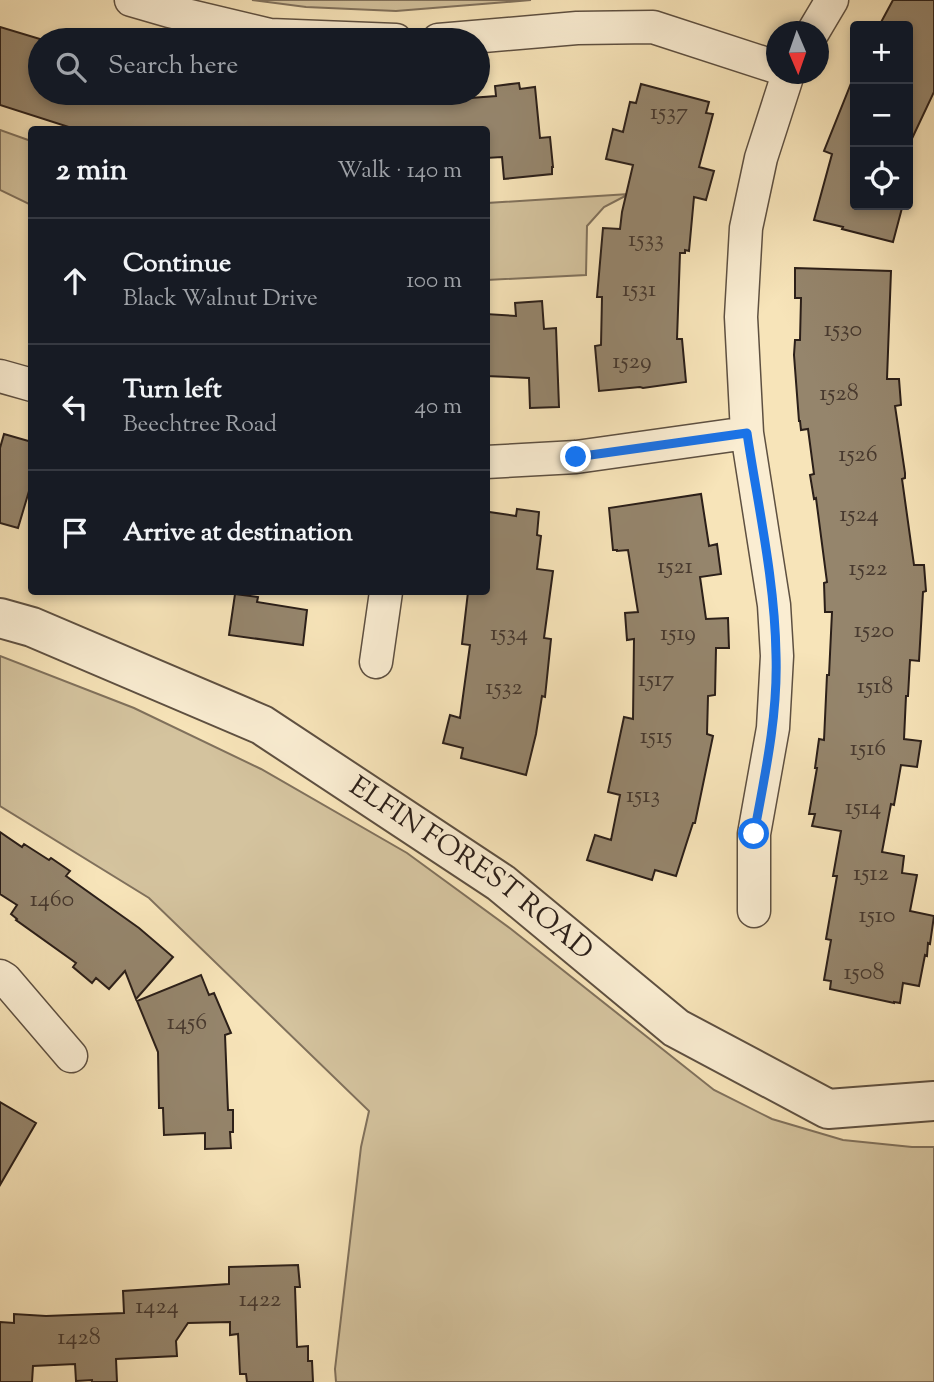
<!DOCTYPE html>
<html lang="en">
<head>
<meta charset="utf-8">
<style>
  body { margin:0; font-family:"Sorts Mill Goudy",serif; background:#242831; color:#f1f3f6 }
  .controls { position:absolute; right:21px; top:21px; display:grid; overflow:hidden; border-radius:7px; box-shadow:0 4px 10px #0003 }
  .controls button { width:63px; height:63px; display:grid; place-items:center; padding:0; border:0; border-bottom:2px solid #363941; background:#171b24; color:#f1f3f6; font:35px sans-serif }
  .compass { position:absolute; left:766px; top:21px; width:63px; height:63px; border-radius:50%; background:#171b24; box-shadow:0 4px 10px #0003; rotate:178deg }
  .stop { position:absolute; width:21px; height:21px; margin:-16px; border:5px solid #1a73e8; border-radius:50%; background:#fff }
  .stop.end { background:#1a73e8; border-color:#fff; box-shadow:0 2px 7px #0008 }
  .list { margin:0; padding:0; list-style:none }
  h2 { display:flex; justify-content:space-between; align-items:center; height:91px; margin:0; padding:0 28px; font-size:30px }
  h2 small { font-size:23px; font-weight:400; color:#9ea1a6 }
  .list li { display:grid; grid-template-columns:46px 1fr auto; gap:21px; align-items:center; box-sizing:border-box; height:126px; padding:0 28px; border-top:2px solid #363941 }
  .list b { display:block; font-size:26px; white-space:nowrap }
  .list p { margin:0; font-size:23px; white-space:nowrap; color:#9ea1a6 }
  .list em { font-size:23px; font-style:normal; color:#9ea1a6 }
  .icon { flex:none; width:38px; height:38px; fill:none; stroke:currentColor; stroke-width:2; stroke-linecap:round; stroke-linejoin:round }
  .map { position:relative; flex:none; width:934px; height:1382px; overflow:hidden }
  .search { position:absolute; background:#171b24; box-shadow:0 4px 10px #0003; left:28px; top:28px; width:462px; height:77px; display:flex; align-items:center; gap:18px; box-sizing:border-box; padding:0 24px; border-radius:38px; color:#9ea1a6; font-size:26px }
  .panel { position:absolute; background:#171b24; box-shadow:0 4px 10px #0003; left:28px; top:126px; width:462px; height:469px; border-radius:7px }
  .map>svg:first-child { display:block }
  .green { fill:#d4c39e; stroke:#80715c; stroke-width:2 }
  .building { fill:#95856c; stroke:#2b1f19; stroke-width:2 }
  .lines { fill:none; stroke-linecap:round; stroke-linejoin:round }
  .minor-casing { stroke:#5e5041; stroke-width:35 }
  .tertiary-casing { stroke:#5e5041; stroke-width:42 }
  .minor { stroke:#faedd2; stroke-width:32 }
  .tertiary { stroke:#faedd2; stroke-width:38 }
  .route { stroke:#1a73e8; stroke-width:9 }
  .labels { text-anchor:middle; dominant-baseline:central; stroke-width:5; stroke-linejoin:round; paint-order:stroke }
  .number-label { font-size:24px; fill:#46382e }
  .street-label { font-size:28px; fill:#2b1f19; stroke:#faedd2 }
</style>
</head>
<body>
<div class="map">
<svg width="934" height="1382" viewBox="0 0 934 1382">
  <rect width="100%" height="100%" fill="#f7e4b9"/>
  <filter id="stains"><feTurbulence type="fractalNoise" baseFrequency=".00286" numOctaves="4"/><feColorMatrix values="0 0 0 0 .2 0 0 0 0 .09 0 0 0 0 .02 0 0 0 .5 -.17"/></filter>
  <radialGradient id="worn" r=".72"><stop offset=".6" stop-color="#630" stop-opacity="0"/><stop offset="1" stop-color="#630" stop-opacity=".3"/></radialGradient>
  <path class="green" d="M252,0H531L396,11L306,7Z
    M0,130L31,141V205L0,190Z
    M629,194L604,207L587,226L586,275L487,280V203Z
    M0,656L134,708L261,769L407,853L511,929L714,1090L772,1119L843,1140L912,1147H934V1382H336L335,1369L361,1147L369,1111L149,898L0,806Z"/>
  <path class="building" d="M893,0H934V92L908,147V26H879Z
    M0,27L40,39V93H272L346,103L345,96L378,95V93H403V98L417,97L418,102L496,96L495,86L519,83L520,89L535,87L540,138L550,137L553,167H552V174L504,179L502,157L486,158V130H78L0,105Z
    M854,76H855V205H889L902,208L893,242L842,229L843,227L814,220L832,154L824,151Z
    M641,84L709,102L706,113L713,114L699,167L714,171L706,200L694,197L689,251L685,250V253H680L677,339H682L686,382L643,388L640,387L599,391L595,346L601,345L602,297H597L603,228L620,229L622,212L633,165L606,159L613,129L623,132L630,102L636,103Z
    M795,268L891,271L887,379H899L901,405L895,406L905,473V478L902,479L914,565H924L926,591L923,592L919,661L910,660L908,696H906L904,739L921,741L917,767L901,765L894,805L891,804L882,852L904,856L902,873L917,875L910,911L934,916L930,944L928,943L927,956L925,955L919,986L903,983L900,1003L894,1002V1003L830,989L831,981L824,980L831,940L826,939L837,876H833L841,831L812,826L815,814H809L817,768H815L819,739L824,740L827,675H829L832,612H825L824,583L827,582L816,498L814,499L810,475L814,474L808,429L801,430L800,421H799L794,355L795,340H800L801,298H795Z
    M542,301L544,329L556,328L559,407L530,408L529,378L486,376V314L516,316L515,303Z
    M4,434L32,442V481L18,528L0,523V448Z
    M701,494L709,546L717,544L721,574L700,577L706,619L728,618L729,648H716L715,695L708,696L707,734L713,736L695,823H693L676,876L655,870L652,880L587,860L595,835L611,840L620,795L608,792L624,717L633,719L634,639L627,640L625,613L638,612L628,550L617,551V550H613L609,508Z
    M517,509L539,512L537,535L541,536L537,569L553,571L544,638L551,639L545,697L542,696L536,734L526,775L461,758L463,748L443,743L450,715L460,718L470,645L462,644L468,592H486V517L489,518V512L516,516Z
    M235,594L258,597L257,602L307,610L303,645L229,635Z
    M0,832L22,847L24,844L49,860L51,858L70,871L66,876L139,928L173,957L136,999L125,971L109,989L96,978L92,983L73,967L76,963L16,920L17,919L11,914L17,905L0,894Z
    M201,975L209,995L214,993L231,1033L225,1035L228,1110H233V1132H230L231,1148L205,1149V1133L164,1135L163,1108H159L158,1052L137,1001Z
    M0,1102L36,1123L0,1185Z
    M298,1265L300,1287H295L297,1347L308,1346V1361H312L313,1382H247L246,1374H240L238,1334L230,1335V1322L188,1323L176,1341L177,1356L116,1359L117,1382H92V1380L76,1381L75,1364L33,1366L32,1382H0V1322L14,1323V1314L46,1316L124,1313L123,1291L229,1284V1267Z"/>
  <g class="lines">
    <g class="minor-casing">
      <path id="minor" d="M131,0L169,11L270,35L396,40
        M813,32L832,0
        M438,40L577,28L653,27L776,67
        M0,376L32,385
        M486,462L576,457L747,433
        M376,662L386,592
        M754,911V834L773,728L777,656L774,605L747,433L741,317L746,228L761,158L788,74
        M0,976L5,979L71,1056"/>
    </g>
    <g class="tertiary-casing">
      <g id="tertiary">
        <path id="s1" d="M0,618L32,627L262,725L501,883L676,1028L828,1109L934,1101"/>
      </g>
    </g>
    <use href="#minor" class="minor"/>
    <use href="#tertiary" class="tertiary"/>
  </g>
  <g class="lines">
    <path class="route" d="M576,457L747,433C758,506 775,581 776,655C778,715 765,775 754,834"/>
  </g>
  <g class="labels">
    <g class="number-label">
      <text x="669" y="113">1537</text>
      <text x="646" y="240">1533</text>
      <text x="639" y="290">1531</text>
      <text x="843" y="330">1530</text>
      <text x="632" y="362">1529</text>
      <text x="839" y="394">1528</text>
      <text x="858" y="455">1526</text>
      <text x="859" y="515">1524</text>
      <text x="675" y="567">1521</text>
      <text x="868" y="569">1522</text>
      <text x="874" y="631">1520</text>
      <text x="509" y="634">1534</text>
      <text x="678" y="634">1519</text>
      <text x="656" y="680">1517</text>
      <text x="875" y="687">1518</text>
      <text x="504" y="688">1532</text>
      <text x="656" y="737">1515</text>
      <text x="868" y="749">1516</text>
      <text x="643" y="796">1513</text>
      <text x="863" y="808">1514</text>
      <text x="871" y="874">1512</text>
      <text x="52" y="900">1460</text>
      <text x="877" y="916">1510</text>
      <text x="864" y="973">1508</text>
      <text x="187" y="1023">1456</text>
      <text x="260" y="1300">1422</text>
      <text x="157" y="1307">1424</text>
      <text x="79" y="1338">1428</text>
    </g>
    <g class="street-label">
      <text stroke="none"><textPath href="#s1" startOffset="537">ELFIN FOREST ROAD</textPath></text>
    </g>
  </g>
  <rect width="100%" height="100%" filter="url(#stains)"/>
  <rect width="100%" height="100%" fill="url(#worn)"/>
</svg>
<div class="controls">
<button>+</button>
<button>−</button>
<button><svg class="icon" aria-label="locate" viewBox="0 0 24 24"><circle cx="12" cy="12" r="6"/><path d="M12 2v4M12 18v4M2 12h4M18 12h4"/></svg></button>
</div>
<svg class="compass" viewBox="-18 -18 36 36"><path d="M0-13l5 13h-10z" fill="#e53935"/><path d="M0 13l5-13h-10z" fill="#9ea1a6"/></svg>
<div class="stop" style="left:754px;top:834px"></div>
<div class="stop end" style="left:576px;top:457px"></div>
<div class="search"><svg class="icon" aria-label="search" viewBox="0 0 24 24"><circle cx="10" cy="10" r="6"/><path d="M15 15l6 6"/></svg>Search here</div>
<section class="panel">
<h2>2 min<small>Walk · 140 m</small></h2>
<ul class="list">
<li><svg class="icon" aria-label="ahead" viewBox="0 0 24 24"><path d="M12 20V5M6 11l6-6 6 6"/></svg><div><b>Continue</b><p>Black Walnut Drive</p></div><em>100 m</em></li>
<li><svg class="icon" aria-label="left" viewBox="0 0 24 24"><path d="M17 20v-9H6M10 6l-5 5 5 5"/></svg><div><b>Turn left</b><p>Beechtree Road</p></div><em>40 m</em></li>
<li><svg class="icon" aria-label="arrive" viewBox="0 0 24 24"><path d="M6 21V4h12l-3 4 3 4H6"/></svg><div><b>Arrive at destination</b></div></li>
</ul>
</section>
</div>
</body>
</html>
